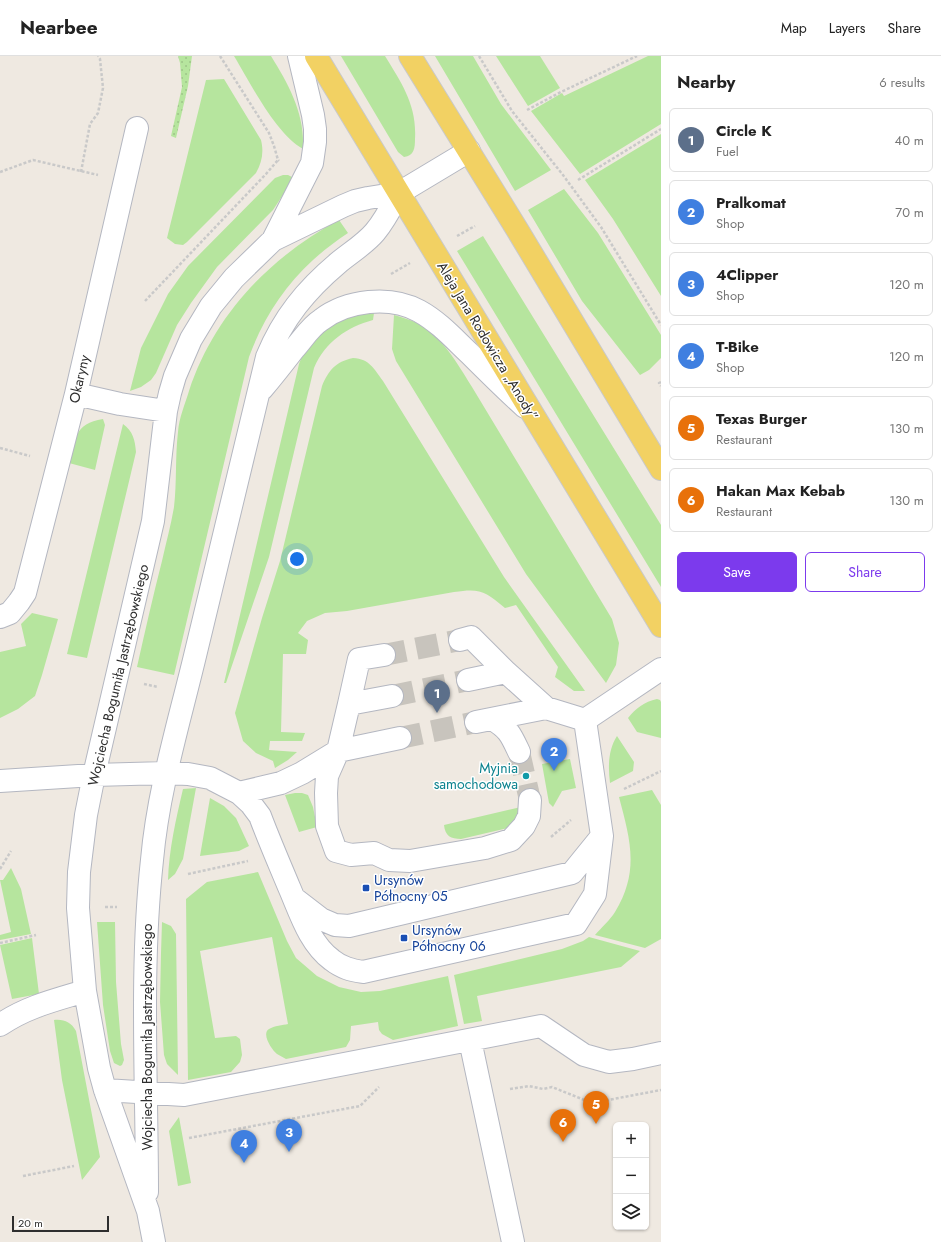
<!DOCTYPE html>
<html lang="en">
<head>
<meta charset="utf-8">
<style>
  body { margin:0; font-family:Jost,sans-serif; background:#f6f6f6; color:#222 }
  .controls { position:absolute; right:12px; bottom:12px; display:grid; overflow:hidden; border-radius:6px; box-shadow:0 1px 3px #0004 }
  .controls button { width:36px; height:36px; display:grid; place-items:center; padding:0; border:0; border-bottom:1px solid #e0e0e0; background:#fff; color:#222; font:20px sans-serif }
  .scale { position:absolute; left:12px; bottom:10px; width:97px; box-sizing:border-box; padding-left:4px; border:2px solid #2e2e2e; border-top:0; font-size:11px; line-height:14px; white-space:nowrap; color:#2e2e2e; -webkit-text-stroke:3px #fff; paint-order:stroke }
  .you { position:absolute; left:297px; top:503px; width:14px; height:14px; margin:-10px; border:3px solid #fff; border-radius:50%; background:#1a73e8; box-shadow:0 0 0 6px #1a73e833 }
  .badge { display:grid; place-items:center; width:26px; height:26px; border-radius:50%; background:#7c3aed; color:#fff; font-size:13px; font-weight:700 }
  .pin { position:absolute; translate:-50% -33px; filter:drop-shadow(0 1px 2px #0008) }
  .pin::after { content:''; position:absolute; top:21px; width:14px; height:12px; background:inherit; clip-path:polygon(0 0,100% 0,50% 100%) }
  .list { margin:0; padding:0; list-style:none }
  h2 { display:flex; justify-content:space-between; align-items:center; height:52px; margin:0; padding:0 16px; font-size:17px }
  h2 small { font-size:13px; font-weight:400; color:#767676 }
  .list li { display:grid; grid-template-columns:26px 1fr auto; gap:12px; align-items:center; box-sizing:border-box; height:64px; margin:0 8px 8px; padding:0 8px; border:1px solid #e0e0e0; border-radius:6px }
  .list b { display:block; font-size:15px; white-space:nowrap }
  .list p { margin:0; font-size:13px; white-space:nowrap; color:#767676 }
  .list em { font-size:13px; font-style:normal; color:#767676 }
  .actions { display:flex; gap:8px; padding:12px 16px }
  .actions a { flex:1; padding:9px 0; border:1px solid #7c3aed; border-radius:6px; text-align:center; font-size:14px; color:#7c3aed }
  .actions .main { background:#7c3aed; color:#fff }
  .icon { flex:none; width:22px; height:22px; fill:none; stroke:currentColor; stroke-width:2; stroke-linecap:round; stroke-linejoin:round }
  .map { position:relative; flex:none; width:661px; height:1186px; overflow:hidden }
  header { display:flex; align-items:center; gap:24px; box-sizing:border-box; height:56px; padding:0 20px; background:#fff; border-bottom:1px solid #e0e0e0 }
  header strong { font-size:19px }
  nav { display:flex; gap:22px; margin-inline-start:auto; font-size:14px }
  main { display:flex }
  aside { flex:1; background:#fff }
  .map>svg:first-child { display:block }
  .grass { fill:#b6e59e }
  .garden { fill:url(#garden-dots) }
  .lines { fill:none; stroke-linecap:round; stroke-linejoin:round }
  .minor-tunnel { stroke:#c8c4bd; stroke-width:22; stroke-dasharray:22 11; stroke-linecap:butt }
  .minor-casing { stroke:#b4b7c1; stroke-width:24 }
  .major-casing { stroke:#c9c9c9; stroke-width:24 }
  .path { stroke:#c9c9c9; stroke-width:2.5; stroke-dasharray:3 2; stroke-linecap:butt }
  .minor { stroke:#fff; stroke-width:22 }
  .major { stroke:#f2d163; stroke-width:22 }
  .culture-dot { fill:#0f9aa8; stroke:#fff; stroke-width:1.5 }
  .transit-dot { fill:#1a4fb4; stroke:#fff; stroke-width:1.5 }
  .labels { text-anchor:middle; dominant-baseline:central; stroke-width:3; stroke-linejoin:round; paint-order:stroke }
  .street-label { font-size:14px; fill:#2e2e2e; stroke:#fff }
  .culture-label { font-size:14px; fill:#0d838f; stroke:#fff; text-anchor:end }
  .transit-label { font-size:14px; fill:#164399; stroke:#fff; text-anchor:start }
</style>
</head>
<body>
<header>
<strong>Nearbee</strong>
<nav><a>Map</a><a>Layers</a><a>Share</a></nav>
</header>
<main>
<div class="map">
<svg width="661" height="1186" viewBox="0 0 661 1186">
  <defs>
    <pattern id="garden-dots" width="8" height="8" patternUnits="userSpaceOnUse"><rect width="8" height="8" fill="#b6e59e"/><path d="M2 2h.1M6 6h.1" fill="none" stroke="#9dc588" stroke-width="1.8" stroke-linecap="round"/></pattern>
  </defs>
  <rect width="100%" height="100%" fill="#efe9e1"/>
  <path class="grass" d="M234,0H271C289,29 305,58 303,93C275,77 251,28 234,0Z
    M341,0H385C402,28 417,49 415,83C415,92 414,100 404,101L398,96Z
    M435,0H473L501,48L551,114L515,135Z
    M496,0H540L560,32L528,50Z
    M648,0H661V68L580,118L531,55L562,37L564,40Z
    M224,23L261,84C264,96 262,106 256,117L187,186L183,189L175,188L167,182L206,24Z
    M661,78V240L613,163L585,124Z
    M283,119H288L294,122L273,154L217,211L191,247L177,269L156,317L151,324L141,331L130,335L141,292L168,238L188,210L275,122Z
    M564,133L598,177L661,279V302L649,314L640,319L582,245L528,154Z
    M339,164L348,177C336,185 324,194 313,204C284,230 262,265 249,301L174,619L137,611C145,575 153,540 162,505C166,487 171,469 174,451C177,426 175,401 178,376C179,362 185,348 189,335C214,259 270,201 339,164Z
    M483,180L661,469V531L457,195Z
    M374,257L373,264C347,271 325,286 314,312L269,501L226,627H224L299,308L302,300L317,279L341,264L356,259Z
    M394,259C401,261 408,263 415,266C441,278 457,307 472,331L612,563L619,587L616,609L606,627L526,518L396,305L392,293Z
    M353,302C370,303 374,313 383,325L504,521L585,635H574L555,621L558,611L516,549L505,552C485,535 480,532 454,536L347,555L325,557L307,565L298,577L308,584L306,598H283L281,676L305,677L302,685H270L269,694L297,696L288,704L275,712L273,705L256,697L243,685L235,657L262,562L280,505L322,330C329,314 335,306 353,302Z
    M103,363L105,369L95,414L69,407C75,383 74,368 103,363Z
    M123,368C133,375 135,384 136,396L87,602L67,598Z
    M32,557L58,563L42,619L35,640L18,653L0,662V596L26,590L21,568Z
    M657,643L660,644L661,646V682L637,676L628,662C636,652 644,646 657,643Z
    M617,680L634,706L633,715L610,727C608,711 608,694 617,680Z
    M570,703L576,732L562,735L553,751L549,747L542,708Z
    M196,732L183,803L175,818L168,824C169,793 176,763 183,733Z
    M652,734L661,749V883L645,892L595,879C602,871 610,864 615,856C640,815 630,783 619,741Z
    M295,737H302L308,739L313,751L317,771L299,776L285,739Z
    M210,742L224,750L236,762L249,790L239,795L200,800Z
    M521,751L520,758L508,772L461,783C451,783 445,780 444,769Z
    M11,812L21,833L31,878L0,884V879L11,876L0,824H3Z
    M258,816L287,885L296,902L317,920L339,931L361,936L380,935L448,920L458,970L393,984L382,978L379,974L378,966L351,970L350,984L346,991L286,1003C283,1001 280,1000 277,998C272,994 261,978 269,973C274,970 283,969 288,968L272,881L200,895L215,982L236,980L240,983L242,999L240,1006L231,1016L188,1024L186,843L207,826Z
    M97,866H115L116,926L121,988L124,1004L122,1009L120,1010L114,1007L110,995L103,949Z
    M162,866L171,870L176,878L178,1019L167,1008L164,999L160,946L161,897Z
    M589,881L640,895L621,911L477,940L482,965L464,968L454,919L562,893L583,885Z
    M32,882L39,938L12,943L0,889Z
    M54,964C64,963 71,966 76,975L100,1101L82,1124L62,1024Z
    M179,1061L191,1127L178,1130L169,1075Z"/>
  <path class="garden" d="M178,0H192L188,30L176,82L171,80L182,31L180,7Z"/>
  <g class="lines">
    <path class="minor-tunnel" d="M384,599L460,584
      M392,640L468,624
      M400,682L476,666
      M519,696L530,744"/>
    <g class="minor-casing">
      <path id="minor" d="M273,184L343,150L355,145L368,142L399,137L469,95
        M262,333C273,320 284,306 294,293C303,283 310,271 321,264C347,244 390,239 419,255C439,266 454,283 470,298C488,316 506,334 525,351
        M76,338L120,348L166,355
        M0,561L10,557L19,546L25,537L76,338L137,72
        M460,584L471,581L506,616
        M468,624L506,616L546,652
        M392,640L349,648L338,695L327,720L326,737L327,770L336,795L351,799L374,797L389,804L410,805L485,792L511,784L524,770L529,760L530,744
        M349,648L359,603L384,599
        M492,663C509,673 511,679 519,696
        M585,664L661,613
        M476,666L546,652L585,664
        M0,725L94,719L166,717L188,718L210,722L239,737L251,748L260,760C269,784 279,807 289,831C300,856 309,887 332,904C342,912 351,914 363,916L576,868L595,838L602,780L585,664
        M239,737L281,727L302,717L338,695L400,682
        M295,843L321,863L335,869L349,870L572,817L602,780
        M0,969C26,951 55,944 85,935
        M470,984L513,1186
        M105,1034L184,1039L541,970L584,999L609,1006L633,1003L661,997
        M147,1136C147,1026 140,914 152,804C158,736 178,670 194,604C218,503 242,402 267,301C283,262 306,234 338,207C350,197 365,188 375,176C385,164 392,150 399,137
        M154,1186L148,1155L105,1034L99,1012L85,935L78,852L79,816L86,759L94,719L153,465L166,355L170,337L175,320L191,283L211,250L234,222L273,184L312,107L315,86V73L313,59L299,0"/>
    </g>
    <g class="major-casing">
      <path id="major" d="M316,0L661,570
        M410,0L518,175L661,413"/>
    </g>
    <path class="path" d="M220,0L269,77L274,90L278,104L279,105
      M479,0L512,55L563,119L601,171L661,269
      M527,54L561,36L637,0
      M0,116L33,104L98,119
      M81,116L90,68L98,57L103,32L100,3L98,0
      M578,124L661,73
      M457,180L475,170
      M391,218L410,207
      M145,245L266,118L278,104
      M661,326L659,327L661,330
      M0,392L30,400
      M144,628L158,631
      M624,733L661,715
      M551,781L571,764
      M0,813L11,795
      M188,818L248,805
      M105,851H117
      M0,887L36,879
      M510,1033L529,1030L543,1033L552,1031L592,1047L661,1034
      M189,1082L360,1050L379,1031
      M23,1120L74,1110"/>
    <use href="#minor" class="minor"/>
    <use href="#major" class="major"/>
  </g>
  <circle class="culture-dot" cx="526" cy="720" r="4"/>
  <g class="transit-dot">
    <rect x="362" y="828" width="8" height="8" rx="2"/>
    <rect x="400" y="878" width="8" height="8" rx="2"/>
  </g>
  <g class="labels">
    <g class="street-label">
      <text transform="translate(488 285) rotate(59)">Aleja Jana Rodowicza „Anody”</text>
      <text transform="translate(79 323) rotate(-77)">Okaryny</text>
      <text transform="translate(118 619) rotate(-77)">Wojciecha Bogumiła Jastrzębowskiego</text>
      <text transform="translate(147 981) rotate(-90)">Wojciecha Bogumiła Jastrzębowskiego</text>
    </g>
    <g class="culture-label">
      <text x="518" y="712">Myjnia<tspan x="518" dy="16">samochodowa</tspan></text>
    </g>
    <g class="transit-label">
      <text x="374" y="824">Ursynów<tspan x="374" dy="16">Północny 05</tspan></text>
      <text x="412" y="874">Ursynów<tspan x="412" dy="16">Północny 06</tspan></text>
    </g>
  </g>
</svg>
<div class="controls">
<button>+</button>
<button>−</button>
<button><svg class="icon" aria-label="layers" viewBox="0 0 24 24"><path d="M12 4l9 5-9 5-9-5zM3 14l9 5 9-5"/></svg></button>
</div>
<div class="scale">20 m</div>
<div class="you"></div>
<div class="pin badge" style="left:437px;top:657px;background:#5c6f8a">1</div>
<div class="pin badge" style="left:554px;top:715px;background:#3f7fe0">2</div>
<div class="pin badge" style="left:289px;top:1096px;background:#3f7fe0">3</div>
<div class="pin badge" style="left:244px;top:1107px;background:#3f7fe0">4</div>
<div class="pin badge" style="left:596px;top:1068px;background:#e8710a">5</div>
<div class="pin badge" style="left:563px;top:1086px;background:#e8710a">6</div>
</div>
<aside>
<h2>Nearby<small>6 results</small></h2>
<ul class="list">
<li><span class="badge" style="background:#5c6f8a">1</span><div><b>Circle K</b><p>Fuel</p></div><em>40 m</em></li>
<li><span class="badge" style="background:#3f7fe0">2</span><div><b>Pralkomat</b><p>Shop</p></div><em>70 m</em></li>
<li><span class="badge" style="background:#3f7fe0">3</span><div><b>4Clipper</b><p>Shop</p></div><em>120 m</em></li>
<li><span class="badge" style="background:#3f7fe0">4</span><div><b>T-Bike</b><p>Shop</p></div><em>120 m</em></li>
<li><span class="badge" style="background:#e8710a">5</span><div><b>Texas Burger</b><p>Restaurant</p></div><em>130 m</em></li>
<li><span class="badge" style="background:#e8710a">6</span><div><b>Hakan Max Kebab</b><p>Restaurant</p></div><em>130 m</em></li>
</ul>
<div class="actions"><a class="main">Save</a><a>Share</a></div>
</aside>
</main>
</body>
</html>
